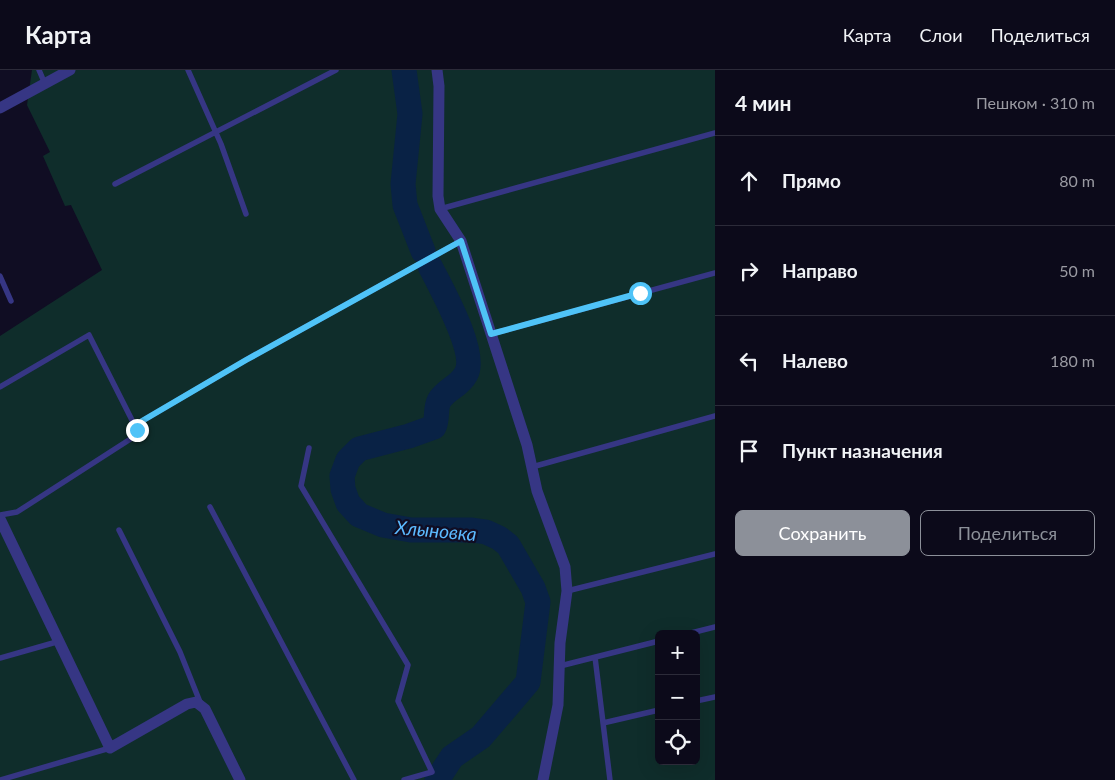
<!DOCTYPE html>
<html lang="ru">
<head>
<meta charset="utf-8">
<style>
  body { margin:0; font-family:Lato,sans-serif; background:#1a1827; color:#f1f3f6 }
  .controls { position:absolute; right:15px; bottom:15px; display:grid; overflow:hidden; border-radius:8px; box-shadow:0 5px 20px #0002 }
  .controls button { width:45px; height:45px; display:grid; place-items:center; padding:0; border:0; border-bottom:1px solid #2c2b39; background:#0c0a1a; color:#f1f3f6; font:25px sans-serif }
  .stop { position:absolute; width:15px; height:15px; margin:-11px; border:4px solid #4fc3f7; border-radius:50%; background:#fff }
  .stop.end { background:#4fc3f7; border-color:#fff; box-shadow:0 1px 5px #0008 }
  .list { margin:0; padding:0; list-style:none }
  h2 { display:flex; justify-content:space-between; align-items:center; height:65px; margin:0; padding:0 20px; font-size:21px }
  h2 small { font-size:16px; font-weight:400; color:#9a9aa2 }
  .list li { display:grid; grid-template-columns:32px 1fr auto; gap:15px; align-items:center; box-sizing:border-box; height:90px; padding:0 20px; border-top:1px solid #2c2b39 }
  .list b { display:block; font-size:19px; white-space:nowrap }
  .list em { font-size:16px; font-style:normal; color:#9a9aa2 }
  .actions { display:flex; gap:10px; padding:15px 20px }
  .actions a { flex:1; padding:11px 0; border:1px solid #8c9099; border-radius:8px; text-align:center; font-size:18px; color:#8c9099 }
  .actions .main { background:#8c9099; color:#fff }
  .icon { flex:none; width:28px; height:28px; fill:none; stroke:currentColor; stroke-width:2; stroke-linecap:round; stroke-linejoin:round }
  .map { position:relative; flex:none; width:715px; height:710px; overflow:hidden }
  header { display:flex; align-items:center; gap:30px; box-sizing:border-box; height:70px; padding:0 25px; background:#0c0a1a; border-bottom:1px solid #2c2b39 }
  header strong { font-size:24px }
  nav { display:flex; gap:28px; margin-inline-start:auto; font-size:18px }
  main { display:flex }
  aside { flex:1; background:#0c0a1a }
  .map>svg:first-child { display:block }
  .garden { fill:#0f2d2b; fill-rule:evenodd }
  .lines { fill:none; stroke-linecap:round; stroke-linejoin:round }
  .river { stroke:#092245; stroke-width:25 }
  .lane { stroke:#363684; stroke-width:5.5 }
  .street { stroke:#363684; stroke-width:11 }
  .route { stroke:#4fc3f7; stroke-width:6 }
  .labels { text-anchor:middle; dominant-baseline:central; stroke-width:4.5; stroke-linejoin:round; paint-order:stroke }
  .water-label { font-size:19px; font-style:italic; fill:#5cbaff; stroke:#100d23 }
</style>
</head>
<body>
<header>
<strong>Карта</strong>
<nav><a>Карта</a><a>Слои</a><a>Поделиться</a></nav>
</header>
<main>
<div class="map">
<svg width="715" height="710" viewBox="0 0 715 710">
  <rect width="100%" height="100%" fill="#100d23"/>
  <path class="garden" d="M32,0H715V710H0V266L102,200L71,135L65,136L43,86L50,82L27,35ZM659,564H696V691H659Z"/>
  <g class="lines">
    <path class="river" d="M404,0L410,44L403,114L405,135L423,181
      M430,196C441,218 478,283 466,304C459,317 446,319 439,331C435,339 438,349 434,357L409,366L359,379L348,390L342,406L343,419L348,433L359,445L383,455L411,460H472L486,462L499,468L508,475L533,518L538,532L528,612L481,667L452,687L437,710"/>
    <path class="lane" d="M39,0L45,14
      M188,0L221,74L246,144
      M115,114L336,0
      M440,139L715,63
      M0,206L11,231
      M491,264L715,203
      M0,317L89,265L137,360
      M309,378L301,416L408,595L398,631L432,702L404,710
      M532,397L715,346
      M210,437L354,710
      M0,445L17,442L132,368L142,351L246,290L461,171
      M119,460L180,582L200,632
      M567,521L715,484
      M687,564L715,557
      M595,587L610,710
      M0,588L60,571
      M560,596L659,571
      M696,631L715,627
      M603,653L659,640
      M0,710L110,678"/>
    <path class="street" d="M437,0L439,16L438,126L440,139L461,171L527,375L537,421L565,497L567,521L560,573L558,635L543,710
      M0,38L70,0
      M0,449L110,678L187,634L196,632L205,639L240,710"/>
  </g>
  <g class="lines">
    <path class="route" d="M137,360L142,351L246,290L461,171L491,264L640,223"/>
  </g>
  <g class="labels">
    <g class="water-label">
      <text transform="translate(436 460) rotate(5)">Хлыновка</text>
    </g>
  </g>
</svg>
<div class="controls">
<button>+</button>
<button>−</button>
<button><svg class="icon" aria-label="locate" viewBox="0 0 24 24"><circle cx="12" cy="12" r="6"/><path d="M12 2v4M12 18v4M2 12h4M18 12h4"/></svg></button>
</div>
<div class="stop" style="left:640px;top:223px"></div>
<div class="stop end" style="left:137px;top:360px"></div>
</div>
<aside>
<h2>4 мин<small>Пешком · 310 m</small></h2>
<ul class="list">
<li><svg class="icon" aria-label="ahead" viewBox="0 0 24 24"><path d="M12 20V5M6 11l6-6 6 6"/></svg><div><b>Прямо</b></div><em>80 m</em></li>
<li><svg class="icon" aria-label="right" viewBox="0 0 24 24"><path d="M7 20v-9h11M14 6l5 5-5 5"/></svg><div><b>Направо</b></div><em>50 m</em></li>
<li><svg class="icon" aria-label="left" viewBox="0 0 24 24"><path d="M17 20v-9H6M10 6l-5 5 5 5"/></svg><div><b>Налево</b></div><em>180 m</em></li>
<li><svg class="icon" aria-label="arrive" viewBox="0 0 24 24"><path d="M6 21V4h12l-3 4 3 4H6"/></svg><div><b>Пункт назначения</b></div></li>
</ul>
<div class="actions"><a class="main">Сохранить</a><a>Поделиться</a></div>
</aside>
</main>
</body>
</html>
